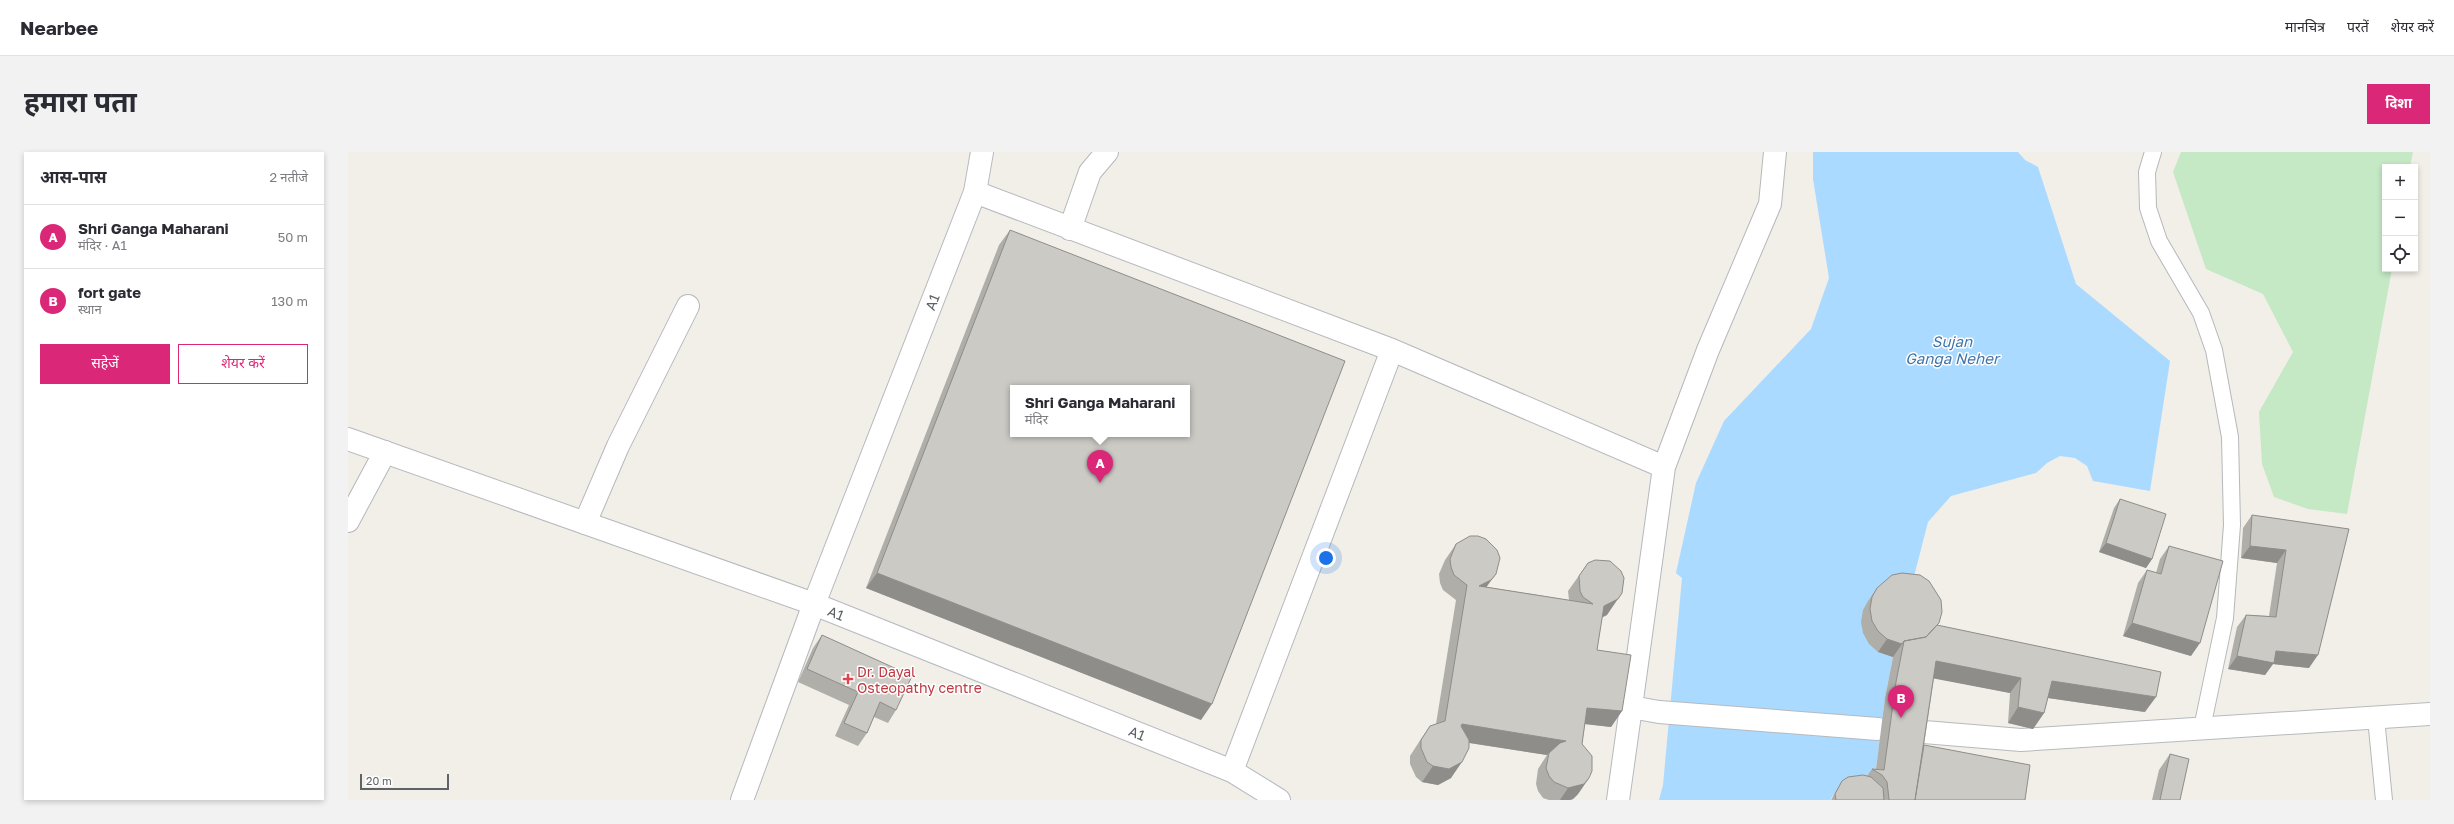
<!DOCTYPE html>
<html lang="hi">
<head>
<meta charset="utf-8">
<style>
  body { margin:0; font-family:"Golos Text","Noto Sans Devanagari",sans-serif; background:#f2f2f3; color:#2b2b33 }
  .controls { position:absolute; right:12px; top:12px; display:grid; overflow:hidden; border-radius:0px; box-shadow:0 2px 6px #0003 }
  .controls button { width:36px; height:36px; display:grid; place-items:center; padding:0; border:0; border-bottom:1px solid #e1e1e2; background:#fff; color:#2b2b33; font:20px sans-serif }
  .scale { position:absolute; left:12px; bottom:10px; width:89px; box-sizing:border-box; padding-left:4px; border:2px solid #5f6368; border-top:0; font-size:11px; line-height:14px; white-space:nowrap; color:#5f6368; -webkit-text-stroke:3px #fff; paint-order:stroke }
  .you { position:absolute; left:978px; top:406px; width:14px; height:14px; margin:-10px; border:3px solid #fff; border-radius:50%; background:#1a73e8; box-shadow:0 0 0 6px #1a73e833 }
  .badge { display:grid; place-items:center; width:26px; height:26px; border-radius:50%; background:#db2777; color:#fff; font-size:13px; font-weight:700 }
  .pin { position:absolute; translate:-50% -33px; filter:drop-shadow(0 1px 2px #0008) }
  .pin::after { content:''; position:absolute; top:21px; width:14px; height:12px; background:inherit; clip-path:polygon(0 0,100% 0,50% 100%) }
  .popup { position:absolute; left:662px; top:233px; width:180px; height:52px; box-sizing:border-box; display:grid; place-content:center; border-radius:0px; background:#fff; filter:drop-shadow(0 1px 3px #0005); font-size:13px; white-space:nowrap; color:#7c7c81 }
  .popup b { font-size:15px; color:#2b2b33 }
  .popup::after { content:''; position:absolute; left:50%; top:100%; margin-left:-8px; border:8px solid transparent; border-top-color:#fff }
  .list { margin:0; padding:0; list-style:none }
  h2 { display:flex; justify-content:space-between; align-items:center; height:52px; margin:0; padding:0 16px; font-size:17px }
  h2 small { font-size:13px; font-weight:400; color:#7c7c81 }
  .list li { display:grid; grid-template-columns:26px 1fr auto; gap:12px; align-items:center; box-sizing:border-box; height:64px; padding:0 16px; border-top:1px solid #e1e1e2 }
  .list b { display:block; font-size:15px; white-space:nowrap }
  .list p { margin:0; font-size:13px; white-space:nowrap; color:#7c7c81 }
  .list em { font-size:13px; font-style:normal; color:#7c7c81 }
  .actions { display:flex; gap:8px; padding:12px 16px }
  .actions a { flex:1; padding:9px 0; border:1px solid #db2777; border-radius:0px; text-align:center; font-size:14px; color:#db2777 }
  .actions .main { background:#db2777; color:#fff }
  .icon { flex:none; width:22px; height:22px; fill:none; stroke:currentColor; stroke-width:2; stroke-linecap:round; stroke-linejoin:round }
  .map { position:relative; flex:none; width:2082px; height:648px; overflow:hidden; border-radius:0px }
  header { display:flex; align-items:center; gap:24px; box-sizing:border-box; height:56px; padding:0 20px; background:#fff; border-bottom:1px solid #e1e1e2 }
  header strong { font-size:19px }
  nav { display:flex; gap:22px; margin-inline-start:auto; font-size:14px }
  .intro { display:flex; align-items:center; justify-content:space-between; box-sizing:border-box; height:96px; padding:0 24px }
  h1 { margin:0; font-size:28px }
  .button { padding:10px 18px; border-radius:0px; background:#db2777; color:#fff; font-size:14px; font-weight:700 }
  main { display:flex; gap:24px; padding:0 24px }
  aside { flex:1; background:#fff; border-radius:0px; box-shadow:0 2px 6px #0003 }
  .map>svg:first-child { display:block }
  .green { fill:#c5e8c5 }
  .water { fill:#aadaff }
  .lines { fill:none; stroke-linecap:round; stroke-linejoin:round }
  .service-casing { stroke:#b5b8bc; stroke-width:18 }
  .minor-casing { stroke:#b5b8bc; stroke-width:24 }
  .tertiary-casing { stroke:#b5b8bc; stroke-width:24 }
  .secondary-casing { stroke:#b6babf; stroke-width:24 }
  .service { stroke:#fff; stroke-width:16 }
  .minor { stroke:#fff; stroke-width:22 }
  .tertiary { stroke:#fff; stroke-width:22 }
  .secondary { stroke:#fff; stroke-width:22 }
  .wall { fill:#afaea9 }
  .shaded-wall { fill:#8f8d8a }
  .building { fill:#cccac5; stroke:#8f8d8a; fill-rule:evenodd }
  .health-dot { fill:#e0444e; stroke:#fff; stroke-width:1.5 }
  .labels { text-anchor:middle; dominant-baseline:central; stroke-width:3; stroke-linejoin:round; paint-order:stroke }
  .street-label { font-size:14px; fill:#5f6368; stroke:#fff }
  .health-label { font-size:14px; fill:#be3a42; stroke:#fff; text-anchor:start }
  .water-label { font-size:15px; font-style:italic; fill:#4174aa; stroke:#fff }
</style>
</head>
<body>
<header>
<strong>Nearbee</strong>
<nav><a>मानचित्र</a><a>परतें</a><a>शेयर करें</a></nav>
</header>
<div class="intro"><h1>हमारा पता</h1><a class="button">दिशा</a></div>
<main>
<aside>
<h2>आस-पास<small>2 नतीजे</small></h2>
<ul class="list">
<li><span class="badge">A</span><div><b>Shri Ganga Maharani</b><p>मंदिर · A1</p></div><em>50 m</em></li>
<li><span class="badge">B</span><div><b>fort gate</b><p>स्थान</p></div><em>130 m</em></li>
</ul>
<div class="actions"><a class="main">सहेजें</a><a>शेयर करें</a></div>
</aside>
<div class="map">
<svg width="2082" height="648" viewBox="0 0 2082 648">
  <rect width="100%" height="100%" fill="#f1efe8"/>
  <path class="green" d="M1833,0H2065L2062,15H2037V117H2044L1999,362L1960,357L1926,345L1914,312L1911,260L1945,200L1915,142L1858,117L1825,20Z"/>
  <path class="water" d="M1465,0H1670L1677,8L1690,15L1728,132L1822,209L1802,339L1745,329L1739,314L1727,306L1712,304L1699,311L1688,321L1603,344L1580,370L1563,436L1530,500L1545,505L1537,546L1526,633L1488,639L1482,648H1311L1315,633L1334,426L1328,421L1348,331L1376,269L1463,177L1481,126L1465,27Z"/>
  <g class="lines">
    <g class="service-casing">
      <path id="service" d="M1805,0L1799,20L1800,56L1811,89L1853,161L1866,198L1882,285L1884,373L1877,466L1854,576
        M2028,566L2036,648"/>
    </g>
    <g class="minor-casing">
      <path id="minor" d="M627,40L1044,198L1316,315L1283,555
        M722,77L742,20L759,0
        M1316,315L1360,198L1422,52L1427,0
        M0,369L37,300
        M237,371L270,294L340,154
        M884,619L1044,198
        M394,648L466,452"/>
    </g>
    <g class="tertiary-casing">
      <path id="tertiary" d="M0,287L466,452"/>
    </g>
    <g class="secondary-casing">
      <path id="secondary" d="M634,0L627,40L466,452L884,619L931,648
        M1576,580L1673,588L2082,562
        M1270,648L1283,555L1311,560L1530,577"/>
    </g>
    <use href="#service" class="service"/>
    <use href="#minor" class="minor"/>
    <use href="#tertiary" class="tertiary"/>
    <use href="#secondary" class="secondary"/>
  </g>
  <path class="wall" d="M662,78L853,568L518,436L651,93Z
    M1772,347L1804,407L1798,416L1751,400L1766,356Z
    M1904,363L2001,377L1961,516L1925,512L1917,523L1880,517L1889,475L1898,463L1921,464L1929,411L1893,406L1895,376Z
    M1108,392L1139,435L1221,448L1220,439L1240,411L1259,463L1254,465L1249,498L1274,559L1263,575L1237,572L1234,592L1241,626L1230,642L1225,647L1222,648H1201L1195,646L1190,639L1188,632L1190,617L1199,603L1121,591L1103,626L1090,633L1074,630L1068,625L1062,612V604L1071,590L1082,574L1088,572L1108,448L1095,438L1092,431L1091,422L1097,408Z
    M1821,394L1843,504L1775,484L1790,431L1799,418L1808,421L1812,407Z
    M1529,436L1589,473L1797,560L1700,546L1696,561L1685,577L1660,571L1662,541L1586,526L1576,593L1677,648H1483L1488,639L1494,629L1519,624L1524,617H1528L1537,546L1545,505L1530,500L1521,492L1515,481L1513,470L1515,458L1520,449Z
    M474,483L548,558L540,571L526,565L519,581L510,594L487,584L501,553L450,530L465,496Z
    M1822,602L1832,648H1804L1811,618Z"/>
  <path class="shaded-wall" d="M1758,391L1804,407L1798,416L1751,400Z
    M1902,394L1938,398L1929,411L1893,406Z
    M529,421L864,552L853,568L518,436Z
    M1148,422L1137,437L1131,434Z
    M1274,441L1259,463L1245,470L1256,454Z
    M1784,471L1852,491L1843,504L1775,484Z
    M1539,487L1554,492L1545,505L1530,500Z
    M1928,499L1970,503L1961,516L1925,512L1917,523L1880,517L1889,504Z
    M1588,509L1673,526L1662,541L1578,525Z
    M1704,529L1808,545L1797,560L1693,545Z
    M1670,555L1696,561L1685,577L1660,571Z
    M1239,556L1274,559L1263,575L1228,571Z
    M1114,572L1218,589L1201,601L1199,603L1103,588Z
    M1114,610L1103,626L1090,633L1074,630L1085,614Z
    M1241,626L1230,642L1225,647L1222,648H1212L1220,636Z"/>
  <path class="building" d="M662,78L997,209L864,552L529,421ZM665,236H839V282H665Z
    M1772,347L1818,362L1804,407L1758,391Z
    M1904,363L2001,377L1970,503L1928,499L1926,511L1889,504L1898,463L1928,465L1938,398L1902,394Z
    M1122,384H1130L1138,387L1149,398L1152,406L1148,422L1143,428L1131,434L1245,452L1235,445L1232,439L1231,424L1240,411L1247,408L1262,409L1273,419L1276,426L1274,441L1270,447L1256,454L1249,498L1283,503L1274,559L1239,556L1234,592L1244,604V619L1241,626L1236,632L1220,636L1206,630L1201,624L1198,616L1201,601L1212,591L1218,589L1114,572L1113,574L1121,588V596L1114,610L1101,617L1085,614L1079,610L1073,596V588L1082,574L1097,569L1119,433L1106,423L1103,415L1102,407L1108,392Z
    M1821,394L1875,409L1852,491L1784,471L1799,418L1813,422Z
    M1554,421L1572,423L1581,429L1593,448L1594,460L1591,471L1589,473L1578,485L1556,489L1554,492L1539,487L1530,479L1524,469L1522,457L1524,445L1529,436L1544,423Z
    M1589,473L1813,520L1808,545L1704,529L1696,561L1670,555L1673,526L1588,509L1567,648H1541V647L1539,630L1534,623L1524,617L1536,618L1548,530L1556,489L1578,485Z
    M474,483L564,524L548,558L532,550L519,581L496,571L510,540L459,517Z
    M1576,593L1682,613L1677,648H1567Z
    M1822,602L1841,607L1832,648H1812Z
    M1515,623L1523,625L1535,636L1536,648H1488L1487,642L1494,629L1500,625Z"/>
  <path class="health-dot" d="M498 521h4v4h4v4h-4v4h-4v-4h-4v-4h4z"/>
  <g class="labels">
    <g class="street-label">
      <text transform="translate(584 150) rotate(-69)">A1</text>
      <text transform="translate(488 461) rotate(22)">A1</text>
      <text transform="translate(789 581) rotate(22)">A1</text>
    </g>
    <g class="health-label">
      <text x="509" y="519">Dr. Dayal<tspan x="509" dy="16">Osteopathy centre</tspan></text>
    </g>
    <g class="water-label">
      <text x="1604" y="189">Sujan<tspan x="1604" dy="17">Ganga Neher</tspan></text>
    </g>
  </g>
</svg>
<div class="controls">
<button>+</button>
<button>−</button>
<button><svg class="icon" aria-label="locate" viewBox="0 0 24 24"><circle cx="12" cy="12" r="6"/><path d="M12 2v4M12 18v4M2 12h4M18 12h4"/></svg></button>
</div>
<div class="scale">20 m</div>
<div class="you"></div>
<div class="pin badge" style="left:752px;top:331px">A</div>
<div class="popup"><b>Shri Ganga Maharani</b>मंदिर</div>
<div class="pin badge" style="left:1553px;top:566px">B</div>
</div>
</main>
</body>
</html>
